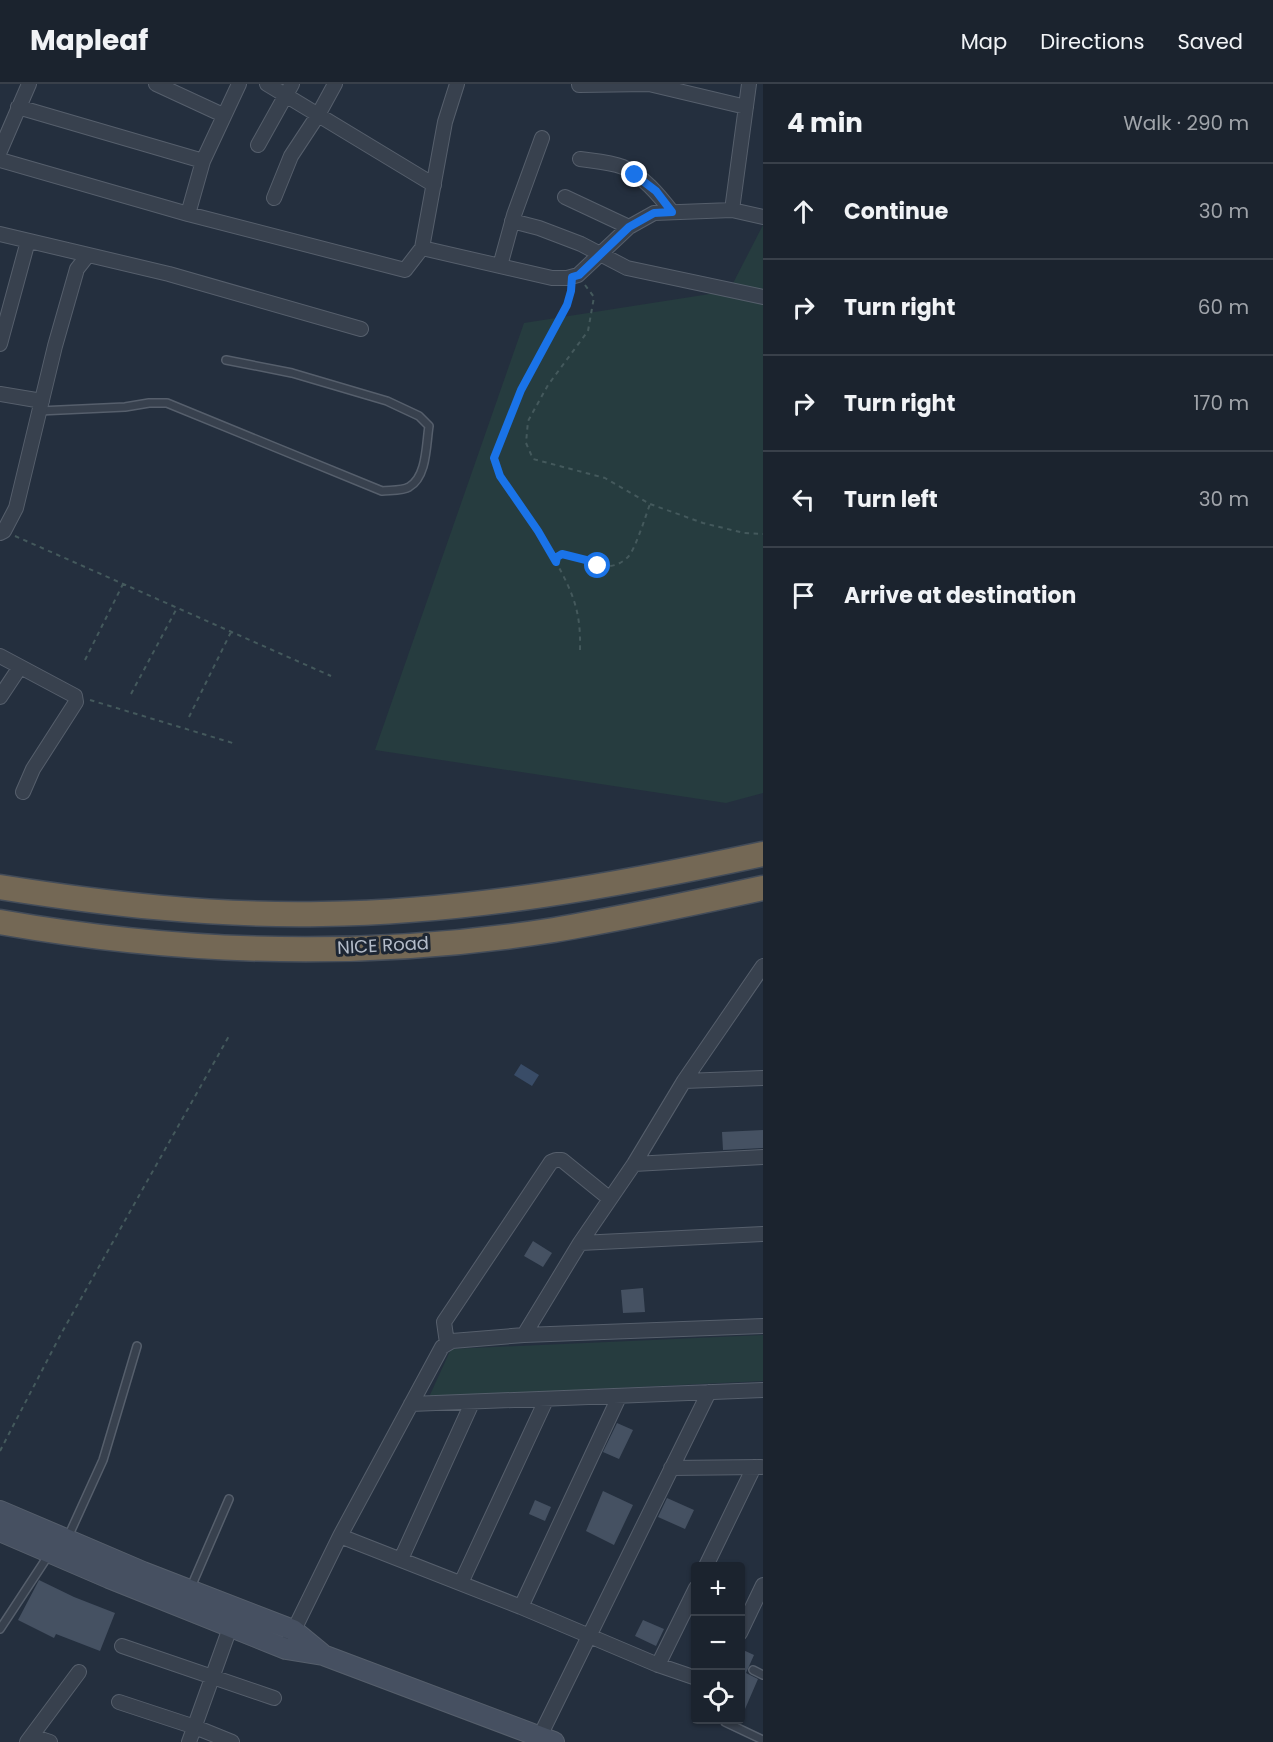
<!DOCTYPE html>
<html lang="en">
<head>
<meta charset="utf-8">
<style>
  body { margin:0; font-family:Poppins,sans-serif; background:#282f3a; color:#f1f3f6 }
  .controls { position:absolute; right:18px; bottom:18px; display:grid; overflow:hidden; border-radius:6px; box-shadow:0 2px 4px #0004 }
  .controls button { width:54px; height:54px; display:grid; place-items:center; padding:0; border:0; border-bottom:2px solid #39404a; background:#1b232e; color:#f1f3f6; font:30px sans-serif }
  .stop { position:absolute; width:18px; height:18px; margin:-14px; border:4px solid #1a73e8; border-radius:50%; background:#fff }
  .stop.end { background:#1a73e8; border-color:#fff; box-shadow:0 2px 6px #0008 }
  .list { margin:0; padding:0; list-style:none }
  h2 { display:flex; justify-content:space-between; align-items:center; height:78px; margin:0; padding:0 24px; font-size:26px }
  h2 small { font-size:20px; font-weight:400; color:#a0a4aa }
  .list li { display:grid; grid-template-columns:39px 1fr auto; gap:18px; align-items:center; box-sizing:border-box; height:96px; padding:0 24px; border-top:2px solid #39404a }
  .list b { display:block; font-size:22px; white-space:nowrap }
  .list em { font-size:20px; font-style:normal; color:#a0a4aa }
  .icon { flex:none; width:33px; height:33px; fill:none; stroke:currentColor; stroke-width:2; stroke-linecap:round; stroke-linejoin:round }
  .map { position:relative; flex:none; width:763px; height:1658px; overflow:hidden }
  header { display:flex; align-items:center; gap:36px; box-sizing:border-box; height:84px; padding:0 30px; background:#1b232e; border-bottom:2px solid #39404a }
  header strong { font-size:28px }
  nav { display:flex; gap:33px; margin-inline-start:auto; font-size:21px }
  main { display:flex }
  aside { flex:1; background:#1b232e }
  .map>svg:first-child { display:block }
  .green { fill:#263c3f }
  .water { fill:#394c67 }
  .building { fill:#455162 }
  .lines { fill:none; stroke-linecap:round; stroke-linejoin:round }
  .service-casing { stroke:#565f6c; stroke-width:10 }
  .minor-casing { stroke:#565f6c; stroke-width:16 }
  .secondary-casing { stroke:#565f6c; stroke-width:22 }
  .motorway-casing { stroke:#434c59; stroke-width:27 }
  .path { stroke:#44595c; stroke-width:2; stroke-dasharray:4.5 4.5; stroke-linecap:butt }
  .service { stroke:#38414e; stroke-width:7 }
  .minor { stroke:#38414e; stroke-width:14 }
  .secondary { stroke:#465061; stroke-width:20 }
  .motorway { stroke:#746855; stroke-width:24 }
  .route { stroke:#1a73e8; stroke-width:8 }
  .labels { text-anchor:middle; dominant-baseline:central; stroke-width:6; stroke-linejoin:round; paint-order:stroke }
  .street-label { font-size:18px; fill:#b4bcc9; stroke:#1d2633 }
</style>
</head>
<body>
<header>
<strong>Mapleaf</strong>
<nav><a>Map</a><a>Directions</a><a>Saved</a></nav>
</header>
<main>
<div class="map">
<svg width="763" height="1658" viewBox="0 0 763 1658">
  <rect width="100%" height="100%" fill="#242f3e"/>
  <path class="green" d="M763,141V709L726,719L375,666L524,239L729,207Z
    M763,1251V1297L429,1313L451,1265Z"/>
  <path class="water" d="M521,980L539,991L532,1002L514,991Z"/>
  <path class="building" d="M763,1046V1064L723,1066L722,1048Z
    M533,1157L552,1169L543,1183L524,1172Z
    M643,1204L645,1228L623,1229L621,1206Z
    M617,1339L633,1346L619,1375L603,1368Z
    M603,1407L633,1421L614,1461L586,1447Z
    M667,1414L694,1426L685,1445L658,1433Z
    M535,1416L551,1423L545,1437L529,1430Z
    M39,1496L74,1513L115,1529L100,1567L56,1550L54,1554L18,1536Z
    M643,1536L664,1545L656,1562L635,1552Z
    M741,1565L754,1571L746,1589L758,1595L742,1632H741Z"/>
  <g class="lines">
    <g class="service-casing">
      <path id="service" d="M39,327L125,323L149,319H167L382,407C389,406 403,407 409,403C427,393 426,361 429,342L419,332L387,317L292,289L226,276
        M68,1453L103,1376L137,1262
        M191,1503L229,1415
        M0,1545L50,1469
        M753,1586L763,1591
        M725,1638L763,1656"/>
    </g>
    <g class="minor-casing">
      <path id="minor" d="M156,0L223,31
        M267,0L434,101
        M579,1L649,0L746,23
        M18,23L203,77
        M258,61L292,0
        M0,67L29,0
        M580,75C594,77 610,78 623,83C644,93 658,110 672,128
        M0,76L188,130L405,186L422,164L445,38L457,0
        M565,113L629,143
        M274,114L291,72L318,31L335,0
        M732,126L749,0
        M188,130L203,77L239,0
        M512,137L539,144L581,160L627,184L763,213
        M0,150L169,190L361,245
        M422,164L552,194H567L578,191L629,143L654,129L732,126L763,133
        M500,182L514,131L542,54
        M0,260L28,157
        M0,310L42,317
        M0,449L4,447L16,424L55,262L77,185L88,171
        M0,572L75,612L76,618L33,685L23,708
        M0,613L20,583
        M684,997L763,994
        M634,1080L763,1073
        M580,1159L763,1150
        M524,1251L580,1159L634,1080L684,997L763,882
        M447,1259L444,1238L551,1078L556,1076H562L610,1115
        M411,1320L763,1306
        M671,1384L761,1383
        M340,1452L521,1523L658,1581L696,1594
        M401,1475L472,1319
        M706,1482L754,1383
        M461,1499L546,1316
        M521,1523L619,1313
        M740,1549L763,1501
        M290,1554L340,1452L442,1263L452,1257L524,1251L763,1242
        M122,1562L274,1614
        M658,1581L696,1504
        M119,1618L195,1643L232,1658
        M32,1652L50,1658
        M540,1652L709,1308
        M27,1658L79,1588
        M189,1658L231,1541"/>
    </g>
    <g class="secondary-casing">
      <path id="secondary" d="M0,1427L143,1488L293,1546L321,1569
        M0,1447L109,1494L286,1565L323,1571L554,1658"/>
    </g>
    <g class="motorway-casing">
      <path id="motorway" d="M0,803C107,820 213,832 322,830C471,828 618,801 763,770
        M0,838C182,870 371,875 554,846C624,834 694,819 763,804"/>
    </g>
    <path class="path" d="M585,201L594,213L588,247L548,301L528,337L526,359L533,375L605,394L650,420L703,439L744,449L763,450
      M15,452L331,592
      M556,478L538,447L500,392L494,374L521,306L566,221L571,205
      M580,566C581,529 574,511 556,478L557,473C579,462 602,498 628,473C635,466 646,431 650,420
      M85,576L123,500
      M131,610L177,524
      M90,616L236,660
      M189,633L231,548
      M0,1367L61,1250L229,952"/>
    <use href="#service" class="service"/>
    <use href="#minor" class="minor"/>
    <use href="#secondary" class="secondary"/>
    <use href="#motorway" class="motorway"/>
  </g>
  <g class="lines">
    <path class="route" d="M598,482L586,476L562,470L557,473L556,478L538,447L500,392L494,374L521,306L567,221L571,207L572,193L579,191L629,143L654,129L672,128L656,107L635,91"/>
  </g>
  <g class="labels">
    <g class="street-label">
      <text transform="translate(383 861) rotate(-3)">NICE Road</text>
    </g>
  </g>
</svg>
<div class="controls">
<button>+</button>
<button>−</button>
<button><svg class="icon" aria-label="locate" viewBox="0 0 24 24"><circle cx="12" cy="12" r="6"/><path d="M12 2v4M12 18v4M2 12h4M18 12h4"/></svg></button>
</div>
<div class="stop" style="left:598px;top:482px"></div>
<div class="stop end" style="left:635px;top:91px"></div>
</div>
<aside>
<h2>4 min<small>Walk · 290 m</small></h2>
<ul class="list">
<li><svg class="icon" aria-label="ahead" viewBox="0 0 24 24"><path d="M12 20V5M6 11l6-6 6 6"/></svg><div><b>Continue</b></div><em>30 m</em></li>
<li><svg class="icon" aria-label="right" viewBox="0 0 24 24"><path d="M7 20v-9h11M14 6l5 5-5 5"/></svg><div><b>Turn right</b></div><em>60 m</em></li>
<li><svg class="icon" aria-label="right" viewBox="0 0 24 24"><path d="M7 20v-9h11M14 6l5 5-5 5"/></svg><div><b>Turn right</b></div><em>170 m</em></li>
<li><svg class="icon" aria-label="left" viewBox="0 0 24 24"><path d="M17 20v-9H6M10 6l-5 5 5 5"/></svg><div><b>Turn left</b></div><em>30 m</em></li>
<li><svg class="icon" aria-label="arrive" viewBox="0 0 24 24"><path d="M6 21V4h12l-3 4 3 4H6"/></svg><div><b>Arrive at destination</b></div></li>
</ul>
</aside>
</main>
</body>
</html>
